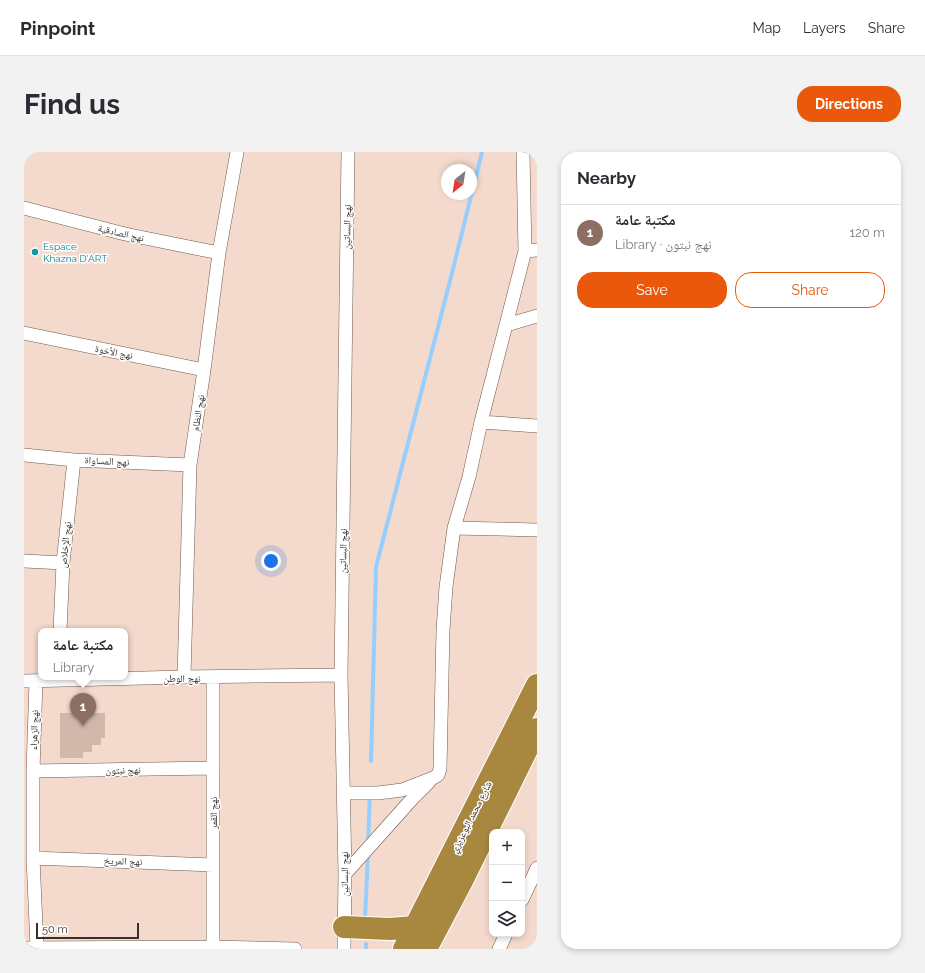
<!DOCTYPE html>
<html lang="en">
<head>
<meta charset="utf-8">
<style>
  body { margin:0; font-family:Raleway,"Noto Naskh Arabic",sans-serif; background:#f2f2f3; color:#2b2b33 }
  .controls { position:absolute; right:12px; bottom:12px; display:grid; overflow:hidden; border-radius:8px; box-shadow:0 2px 6px #0003 }
  .controls button { width:36px; height:36px; display:grid; place-items:center; padding:0; border:0; border-bottom:1px solid #e1e1e2; background:#fff; color:#2b2b33; font:20px sans-serif }
  .compass { position:absolute; left:417px; top:12px; width:36px; height:36px; border-radius:50%; background:#fff; box-shadow:0 2px 6px #0003; rotate:210deg }
  .scale { position:absolute; left:12px; bottom:10px; width:103px; box-sizing:border-box; padding-left:4px; border:2px solid #392f2a; border-top:0; font-size:11px; line-height:14px; white-space:nowrap; color:#392f2a; -webkit-text-stroke:3px #fff; paint-order:stroke }
  .you { position:absolute; left:247px; top:409px; width:14px; height:14px; margin:-10px; border:3px solid #fff; border-radius:50%; background:#1a73e8; box-shadow:0 0 0 6px #1a73e833 }
  .badge { display:grid; place-items:center; width:26px; height:26px; border-radius:50%; background:#ea580c; color:#fff; font-size:13px; font-weight:700 }
  .pin { position:absolute; translate:-50% -33px; filter:drop-shadow(0 1px 2px #0008) }
  .pin::after { content:''; position:absolute; top:21px; width:14px; height:12px; background:inherit; clip-path:polygon(0 0,100% 0,50% 100%) }
  .popup { position:absolute; left:14px; top:476px; width:90px; height:52px; box-sizing:border-box; display:grid; place-content:center; border-radius:8px; background:#fff; filter:drop-shadow(0 1px 3px #0005); font-size:13px; white-space:nowrap; color:#7c7c81 }
  .popup b { font-size:15px; color:#2b2b33 }
  .popup::after { content:''; position:absolute; left:50%; top:100%; margin-left:-8px; border:8px solid transparent; border-top-color:#fff }
  .list { margin:0; padding:0; list-style:none }
  h2 { display:flex; justify-content:space-between; align-items:center; height:52px; margin:0; padding:0 16px; font-size:17px }
  h2 small { font-size:13px; font-weight:400; color:#7c7c81 }
  .list li { display:grid; grid-template-columns:26px 1fr auto; gap:12px; align-items:center; box-sizing:border-box; height:56px; padding:0 16px; border-top:1px solid #e1e1e2 }
  .list b { display:block; font-size:15px; white-space:nowrap }
  .list p { margin:0; font-size:13px; white-space:nowrap; color:#7c7c81 }
  .list em { font-size:13px; font-style:normal; color:#7c7c81 }
  .actions { display:flex; gap:8px; padding:12px 16px }
  .actions a { flex:1; padding:9px 0; border:1px solid #ea580c; border-radius:16px; text-align:center; font-size:14px; color:#ea580c }
  .actions .main { background:#ea580c; color:#fff }
  .icon { flex:none; width:22px; height:22px; fill:none; stroke:currentColor; stroke-width:2; stroke-linecap:round; stroke-linejoin:round }
  .map { position:relative; flex:none; width:513px; height:797px; overflow:hidden; border-radius:16px }
  header { display:flex; align-items:center; gap:24px; box-sizing:border-box; height:56px; padding:0 20px; background:#fff; border-bottom:1px solid #e1e1e2 }
  header strong { font-size:19px }
  nav { display:flex; gap:22px; margin-inline-start:auto; font-size:14px }
  .intro { display:flex; align-items:center; justify-content:space-between; box-sizing:border-box; height:96px; padding:0 24px }
  h1 { margin:0; font-size:28px }
  .button { padding:10px 18px; border-radius:16px; background:#ea580c; color:#fff; font-size:14px; font-weight:700 }
  main { display:flex; gap:24px; padding:0 24px }
  aside { flex:1; background:#fff; border-radius:16px; box-shadow:0 2px 6px #0003 }
  .map>svg:first-child { display:block }
  .lines { fill:none; stroke-linecap:round; stroke-linejoin:round }
  .stream { stroke:#98cefe; stroke-width:4 }
  .building { fill:#d1b8ab }
  .minor-casing { stroke:#6f594d; stroke-width:14 }
  .motorway-casing { stroke:#fff; stroke-width:24 }
  .minor { stroke:#fff; stroke-width:13 }
  .motorway { stroke:#a8883e; stroke-width:22 }
  .culture-dot { fill:#0f9aa8; stroke:#fff; stroke-width:1.5 }
  .labels { text-anchor:middle; dominant-baseline:central; stroke-width:3; stroke-linejoin:round; paint-order:stroke }
  .street-label { font-size:10px; fill:#392f2a; stroke:#fff }
  .culture-label { font-size:10px; fill:#0d838f; stroke:#fff; text-anchor:start }
</style>
</head>
<body>
<header>
<strong>Pinpoint</strong>
<nav><a>Map</a><a>Layers</a><a>Share</a></nav>
</header>
<div class="intro"><h1>Find us</h1><a class="button">Directions</a></div>
<main>
<div class="map">
<svg width="513" height="797" viewBox="0 0 513 797">
  <rect width="100%" height="100%" fill="#f4dacc"/>
  <g class="lines">
    <path class="stream" d="M347,609L352,415L427,125L458,0
      M344,691L346,642
      M341,767L344,702
      M342,797V792"/>
  </g>
  <path class="building" d="M36,561H81V586H77V593H68V600H59V606H36Z"/>
  <g class="lines">
    <g class="minor-casing">
      <path id="minor" d="M0,56L101,82L195,101
        M501,99L513,98
        M482,173L513,164
        M0,181L180,218
        M457,270L513,274
        M0,303L50,308L166,313
        M430,376L513,378
        M0,409L39,411
        M36,479L39,411L50,308
        M160,525L166,313L180,218L195,101L213,0
        M189,526V795
        M0,529L160,525L317,523
        M12,529L9,619V706L13,795
        M9,619L189,616
        M319,641H354L378,638L409,626L414,623L416,617L419,478L422,435L430,376L445,325L457,270L501,99L499,0
        M9,706L189,713
        M321,722L388,647L405,630
        M498,748L513,716
        M0,796L189,795L271,797
        M320,797L321,722L317,523L324,0
        M475,797L482,782"/>
    </g>
    <g class="motorway-casing">
      <path id="motorway" d="M320,775L366,777L391,775
        M380,797L513,533
        M402,797L439,727L513,577"/>
    </g>
    <use href="#minor" class="minor"/>
    <use href="#motorway" class="motorway"/>
  </g>
  <circle class="culture-dot" cx="11" cy="100" r="4"/>
  <g class="labels">
    <g class="street-label">
      <text transform="translate(323 75) rotate(-89)">نهج البساتين</text>
      <text transform="translate(97 81) rotate(13)">نهج الصادقية</text>
      <text transform="translate(90 200) rotate(11)">نهج الأخوة</text>
      <text transform="translate(174 261) rotate(-81)">نهج النظام</text>
      <text transform="translate(83 309) rotate(3)">نهج المساواة</text>
      <text transform="translate(41 393) rotate(-84)">نهج الإخلاص</text>
      <text transform="translate(319 399) rotate(-89)">نهج البساتين</text>
      <text x="158" y="526">نهج الوطن</text>
      <text transform="translate(10 578) rotate(-88)">نهج الزهراء</text>
      <text transform="translate(99 618) rotate(-1)">نهج نبتون</text>
      <text transform="translate(189 661) rotate(-90)">نهج القمر</text>
      <text transform="translate(447 665) rotate(-63)">شارع محمد البوعزيزي</text>
      <text transform="translate(99 709) rotate(2)">نهج المريخ</text>
      <text transform="translate(320 722) rotate(-90)">نهج البساتين</text>
    </g>
    <g class="culture-label">
      <text x="19" y="94">Espace<tspan x="19" dy="12">Khazna D'ART</tspan></text>
    </g>
  </g>
</svg>
<div class="controls">
<button>+</button>
<button>−</button>
<button><svg class="icon" aria-label="layers" viewBox="0 0 24 24"><path d="M12 4l9 5-9 5-9-5zM3 14l9 5 9-5"/></svg></button>
</div>
<svg class="compass" viewBox="-18 -18 36 36"><path d="M0-13l5 13h-10z" fill="#e53935"/><path d="M0 13l5-13h-10z" fill="#7c7c81"/></svg>
<div class="scale">50 m</div>
<div class="you"></div>
<div class="pin badge" style="left:59px;top:574px;background:#8d6e63">1</div>
<div class="popup"><b>مكتبة عامة</b>Library</div>
</div>
<aside>
<h2>Nearby<small></small></h2>
<ul class="list">
<li><span class="badge" style="background:#8d6e63">1</span><div><b>مكتبة عامة</b><p>Library · نهج نبتون</p></div><em>120 m</em></li>
</ul>
<div class="actions"><a class="main">Save</a><a>Share</a></div>
</aside>
</main>
</body>
</html>
